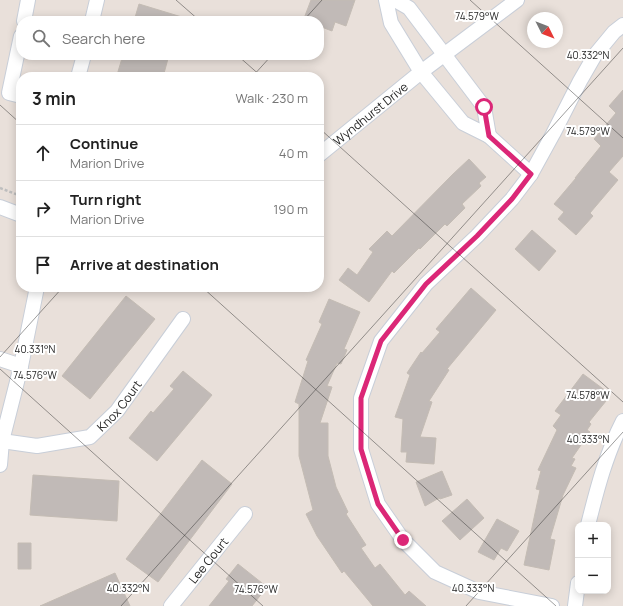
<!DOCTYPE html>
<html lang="en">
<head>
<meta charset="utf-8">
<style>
  body { margin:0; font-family:Manrope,sans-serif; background:#f6f6f6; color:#222 }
  .controls { position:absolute; right:12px; bottom:12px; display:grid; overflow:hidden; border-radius:8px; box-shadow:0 2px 10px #0003 }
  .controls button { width:36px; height:36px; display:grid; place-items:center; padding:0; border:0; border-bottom:1px solid #e0e0e0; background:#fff; color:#222; font:20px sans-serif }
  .compass { position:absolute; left:527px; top:12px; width:36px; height:36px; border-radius:50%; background:#fff; box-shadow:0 2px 10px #0003; rotate:132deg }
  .stop { position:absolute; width:12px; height:12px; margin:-9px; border:3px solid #db2777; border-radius:50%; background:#fff }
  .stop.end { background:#db2777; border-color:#fff; box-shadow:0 1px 4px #0008 }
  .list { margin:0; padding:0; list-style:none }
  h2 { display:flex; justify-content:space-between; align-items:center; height:52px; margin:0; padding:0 16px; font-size:17px }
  h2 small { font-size:13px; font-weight:400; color:#767676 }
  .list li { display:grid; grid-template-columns:26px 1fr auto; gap:12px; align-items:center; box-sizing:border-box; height:56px; padding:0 16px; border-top:1px solid #e0e0e0 }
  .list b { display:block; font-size:15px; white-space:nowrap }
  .list p { margin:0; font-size:13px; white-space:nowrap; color:#767676 }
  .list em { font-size:13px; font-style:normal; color:#767676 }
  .icon { flex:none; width:22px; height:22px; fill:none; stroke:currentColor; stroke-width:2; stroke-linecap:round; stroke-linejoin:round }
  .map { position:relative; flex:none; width:623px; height:606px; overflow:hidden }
  .search { position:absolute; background:#fff; box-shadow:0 2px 10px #0003; left:16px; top:16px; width:308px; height:44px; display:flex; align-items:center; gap:10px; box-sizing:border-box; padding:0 14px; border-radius:16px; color:#767676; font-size:15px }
  .panel { position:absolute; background:#fff; box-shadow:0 2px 10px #0003; left:16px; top:72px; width:308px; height:220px; border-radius:16px }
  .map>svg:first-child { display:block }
  .building { fill:#c1bab7; stroke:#c4bcb4 }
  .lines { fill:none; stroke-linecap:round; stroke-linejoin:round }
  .minor-casing { stroke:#c8ced8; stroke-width:16 }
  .path { stroke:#bebebe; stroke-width:2.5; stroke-dasharray:3 2; stroke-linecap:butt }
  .minor { stroke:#fff; stroke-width:14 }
  .route { stroke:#db2777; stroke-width:5 }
  .ticks { fill:none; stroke:#272727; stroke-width:1; stroke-opacity:0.45 }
  .labels { text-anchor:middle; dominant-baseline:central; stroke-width:4; stroke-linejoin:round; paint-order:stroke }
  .street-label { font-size:12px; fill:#272727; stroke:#fff }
  .ticks-label { font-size:10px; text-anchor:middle; fill:#272727; stroke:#fff; stroke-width:4; stroke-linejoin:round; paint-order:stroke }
</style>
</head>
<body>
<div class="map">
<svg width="623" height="606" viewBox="0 0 623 606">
  <rect width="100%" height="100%" fill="#e9e0da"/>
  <path class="building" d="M311,0H355L346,26L335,22L332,31L319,26V21H303Z
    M139,4L185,18V21H134Z
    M123,55H169L163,77H124L117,75Z
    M623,90V156L609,172L618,180L590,213L593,216L576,235L558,219L564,212L554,204L576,178H575L601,146L594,139L616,113L609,106Z
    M469,159L486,177L479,183L481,186L462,204L465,208L447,226L445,224L420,249L419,248L394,273L392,271L369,302L339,280L348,268L357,275L373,252L369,249L387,231L392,236L452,175Z
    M532,230L556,251L539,271L515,249Z
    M471,288L496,310L447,369L449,370L429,401L432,402L420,437L436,438L434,464L406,462L407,452H401L403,419L395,417L410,375L407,373L421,352L422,353L440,332L436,329Z
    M126,296L155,319L90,399L62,376Z
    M329,299L360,312L344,349L347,350L341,364L337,363L327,386L332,387L320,423H328V456L336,487L348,512L346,514L366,545L361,548L375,568L380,564L405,595L409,591L426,606H373L344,571L342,573L317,536L306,514L313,510L299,456V404L295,402L308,361L306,360L322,324L319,322Z
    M183,371L212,395L157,461L129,438L151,411L153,413L174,389L170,386Z
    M583,374L606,391L602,398L606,401L589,422L591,424L587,430L590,432L572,458L575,459L571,466L576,468L563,495L550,539L555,540L549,570L524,565L540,490L536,489L541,471L538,470L557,430L553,426L561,415L555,411Z
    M202,460L232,484L158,582L126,559Z
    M442,471L452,495L440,499L439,498L425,506L416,482Z
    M33,475L119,481L117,521L30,515Z
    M467,499L484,518L460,540L442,521Z
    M497,519L519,531L507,551L501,548L494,560L478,552Z
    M18,543H31V569H18Z
    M238,564L267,587L252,606H209L229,581L226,579Z
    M115,573L130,606H40Z"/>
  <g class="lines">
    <g class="minor-casing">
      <g id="minor">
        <path d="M386,0L391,23L421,72L463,123L489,136L484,107L409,8L395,0"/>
        <path d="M24,21L28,0"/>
        <path d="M92,21L97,0"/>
        <path d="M21,36L9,93L21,96"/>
        <path d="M78,77L84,55"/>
        <path d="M489,136L531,174"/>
        <path id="s1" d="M319,155L421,72L517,0"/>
        <path d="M0,207L21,215"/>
        <path d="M0,359L21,366"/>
        <path id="s2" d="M2,441L37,446L90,437L117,411L183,319"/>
        <path d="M0,465L2,441L21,366L37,287"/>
        <path d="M588,525C597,489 606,454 623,421"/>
        <path id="s3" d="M171,606L245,514"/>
        <path d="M552,606L479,592L435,572L403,540L378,504L361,449V398L381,341L426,284L477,236L512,199L531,174L553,134L580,81L595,55L614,32L623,25"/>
        <path d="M575,606L578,583"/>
      </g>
    </g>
    <path class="path" d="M0,188L21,196"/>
    <use href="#minor" class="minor"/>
  </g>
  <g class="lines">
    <path class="route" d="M403,540L378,504L361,449V398L381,341L426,284L477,236L512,199L531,174L489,136L484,107"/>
  </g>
  <path class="ticks" d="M176,0L200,21M470,0L623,138M303,21L322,0M237,55L262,77M252,77L272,55M0,105L21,124M319,128L623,402M202,287L556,606M0,357L63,287M0,369L263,606M121,606L623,48M466,606L623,432"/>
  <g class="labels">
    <g class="street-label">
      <text stroke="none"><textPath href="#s1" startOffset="66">Wyndhurst Drive</textPath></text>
      <text stroke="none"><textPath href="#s2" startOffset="132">Knox Court</textPath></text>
      <text stroke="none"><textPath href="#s3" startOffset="59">Lee Court</textPath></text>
    </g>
  </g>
  <g class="ticks-label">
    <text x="477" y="20">74.579°W</text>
    <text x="588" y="59">40.332°N</text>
    <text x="588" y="135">74.579°W</text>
    <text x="35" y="353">40.331°N</text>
    <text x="35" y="379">74.576°W</text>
    <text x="588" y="399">74.578°W</text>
    <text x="588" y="443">40.333°N</text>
    <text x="128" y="592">40.332°N</text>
    <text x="473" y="592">40.333°N</text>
    <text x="256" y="593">74.576°W</text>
  </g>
</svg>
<div class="controls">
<button>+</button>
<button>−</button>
</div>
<svg class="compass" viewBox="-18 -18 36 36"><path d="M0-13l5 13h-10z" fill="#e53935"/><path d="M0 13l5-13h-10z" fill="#767676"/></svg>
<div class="stop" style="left:484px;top:107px"></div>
<div class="stop end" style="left:403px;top:540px"></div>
<div class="search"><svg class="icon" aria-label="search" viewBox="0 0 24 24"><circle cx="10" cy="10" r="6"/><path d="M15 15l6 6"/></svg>Search here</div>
<section class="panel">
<h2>3 min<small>Walk · 230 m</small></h2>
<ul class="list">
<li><svg class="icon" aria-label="ahead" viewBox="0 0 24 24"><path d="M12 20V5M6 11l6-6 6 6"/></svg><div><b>Continue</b><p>Marion Drive</p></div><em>40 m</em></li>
<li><svg class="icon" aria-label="right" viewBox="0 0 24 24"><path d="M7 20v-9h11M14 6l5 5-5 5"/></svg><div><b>Turn right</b><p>Marion Drive</p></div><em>190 m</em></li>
<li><svg class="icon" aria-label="arrive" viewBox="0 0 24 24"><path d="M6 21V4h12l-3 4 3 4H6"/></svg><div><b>Arrive at destination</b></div></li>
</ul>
</section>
</div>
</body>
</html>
